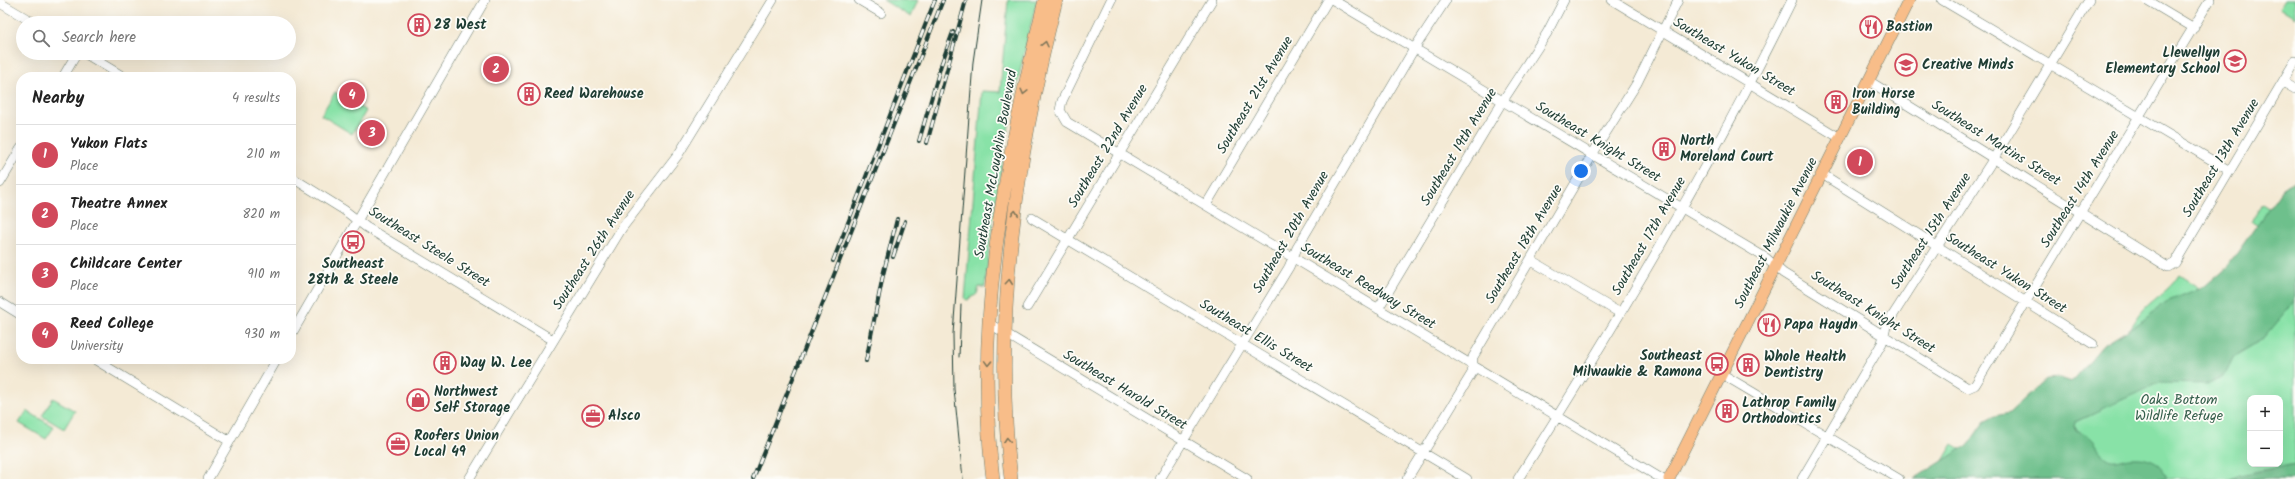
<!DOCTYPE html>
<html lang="en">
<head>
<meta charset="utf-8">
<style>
  body { margin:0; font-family:Kalam,sans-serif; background:#f6f6f6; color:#222 }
  .controls { position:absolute; right:12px; bottom:12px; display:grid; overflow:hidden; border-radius:8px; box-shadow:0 4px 16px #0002 }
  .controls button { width:36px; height:36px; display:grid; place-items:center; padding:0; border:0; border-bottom:1px solid #e0e0e0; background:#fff; color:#222; font:20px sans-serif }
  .you { position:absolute; left:1581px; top:171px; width:14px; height:14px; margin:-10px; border:3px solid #fff; border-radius:50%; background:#1a73e8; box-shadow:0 0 0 6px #1a73e833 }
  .badge { display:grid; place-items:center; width:26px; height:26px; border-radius:50%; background:#d1495b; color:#fff; font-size:13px; font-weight:700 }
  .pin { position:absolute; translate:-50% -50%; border:2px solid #fff; box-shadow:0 1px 4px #0006 }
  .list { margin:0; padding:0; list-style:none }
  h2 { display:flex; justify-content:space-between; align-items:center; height:52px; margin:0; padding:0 16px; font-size:17px }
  h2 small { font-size:13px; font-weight:400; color:#767676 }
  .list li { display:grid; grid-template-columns:26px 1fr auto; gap:12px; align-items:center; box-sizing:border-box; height:60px; padding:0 16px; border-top:1px solid #e0e0e0 }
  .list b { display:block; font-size:15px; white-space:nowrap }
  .list p { margin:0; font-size:13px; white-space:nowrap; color:#767676 }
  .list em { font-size:13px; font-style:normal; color:#767676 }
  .icon { flex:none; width:22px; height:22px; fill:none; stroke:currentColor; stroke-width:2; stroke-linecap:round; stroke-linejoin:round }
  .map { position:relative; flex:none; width:2295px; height:479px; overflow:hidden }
  .search { position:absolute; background:#fff; box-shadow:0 4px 16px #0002; left:16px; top:16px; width:280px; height:44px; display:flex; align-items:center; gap:10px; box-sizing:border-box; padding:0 14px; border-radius:22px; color:#767676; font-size:15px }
  .panel { position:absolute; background:#fff; box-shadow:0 4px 16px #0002; left:16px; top:72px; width:280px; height:292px; border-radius:16px }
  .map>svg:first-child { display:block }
  .green { fill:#88e2a7; stroke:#54906e; fill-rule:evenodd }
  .forest { fill:#6ec08c; stroke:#467e60 }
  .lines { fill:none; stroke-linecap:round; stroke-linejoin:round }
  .minor-casing { stroke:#6a7a6c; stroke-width:10 }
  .major-casing { stroke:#6a7a6c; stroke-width:12 }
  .highway-casing { stroke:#6a7a6c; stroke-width:14 }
  .minor { stroke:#fff; stroke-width:9 }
  .major { stroke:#f8bd89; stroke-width:11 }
  .highway { stroke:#f8bd89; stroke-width:13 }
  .tram { stroke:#1f3d34; stroke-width:1 }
  .rail-casing { stroke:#1f3d34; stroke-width:4 }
  .rail { stroke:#fdfcf7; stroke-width:2.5; stroke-dasharray:8; stroke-linecap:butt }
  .oneway { stroke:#81775a }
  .labels { text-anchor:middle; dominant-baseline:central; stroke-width:3.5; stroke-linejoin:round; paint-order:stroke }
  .poi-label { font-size:14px; font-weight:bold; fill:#1f3d34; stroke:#fdfcf7; text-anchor:start }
  .street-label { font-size:14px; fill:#1f3d34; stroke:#fdfcf7 }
  .park-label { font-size:14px; fill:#345e4b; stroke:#fdfcf7 }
</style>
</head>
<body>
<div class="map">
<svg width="2295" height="479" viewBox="0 0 2295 479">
  <rect width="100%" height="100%" fill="#fdfcf7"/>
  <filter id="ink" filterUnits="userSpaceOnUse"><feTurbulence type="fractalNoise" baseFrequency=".025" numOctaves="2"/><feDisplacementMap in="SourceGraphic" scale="8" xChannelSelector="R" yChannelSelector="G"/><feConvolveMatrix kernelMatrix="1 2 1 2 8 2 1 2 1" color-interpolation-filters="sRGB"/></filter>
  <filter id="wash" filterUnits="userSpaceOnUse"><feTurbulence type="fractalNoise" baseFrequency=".012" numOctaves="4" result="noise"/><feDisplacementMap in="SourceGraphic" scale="16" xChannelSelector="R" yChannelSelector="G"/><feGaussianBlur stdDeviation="0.9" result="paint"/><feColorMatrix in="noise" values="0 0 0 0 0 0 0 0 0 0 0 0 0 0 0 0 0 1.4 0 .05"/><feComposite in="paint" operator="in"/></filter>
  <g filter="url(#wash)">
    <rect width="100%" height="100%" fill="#f4ead5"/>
    <path class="green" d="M883,0H918L911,17Z
      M1008,0H1037C1013,94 995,191 985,287H979L977,294L968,300L965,299L982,91L1000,92Z
      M2285,0H2295V17L2280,8Z
      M335,92L366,111L352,134L321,115Z
      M2295,180V479H1932L1953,444L1991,467L2041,450L2080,433L2074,426L2075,422L2092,414C2106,380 2118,344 2140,314C2151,299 2169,292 2179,275L2213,297L2258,225L2252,221L2262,204L2270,209L2282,189ZM2250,398H2280V464H2250Z
      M53,398L75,411L64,429L42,416Z
      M27,411L54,427L46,439L19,423Z"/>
    <path class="forest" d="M2295,180V301L2263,339L2233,357L2223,377L2209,384L2158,383L2075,422L2074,427C2079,433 2086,433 2091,438C2099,445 2101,459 2112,461C2118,462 2125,458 2131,458C2147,457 2163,462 2167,479H1914L1968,445L1984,422L1995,416L2009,413L2046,379L2060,378L2072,382L2102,346L2141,322L2166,302L2205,286L2228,266L2282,189Z
      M2295,464V479H2230L2240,475Z"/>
  </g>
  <g filter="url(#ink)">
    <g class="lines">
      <g class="minor-casing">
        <path id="minor" d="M859,0L881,13
          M1111,0L1062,101L1060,110L1067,122L1662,479
          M1333,0L1766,258L1783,273L1968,388L1975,385L2210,0
          M1612,0L1840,138
          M1942,0L2230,171
          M2147,0L2194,28
          M0,3L34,23
          M84,53L124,77
          M63,77L77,53
          M1869,81L2168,267L2175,263L2295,61
          M2283,82L2295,89
          M1822,174L2093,344
          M291,177L344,210L366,227L553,340
          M0,183L21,148
          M1206,205L1328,0
          M1032,218L1467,479
          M1530,260L1620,313
          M0,302L21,315
          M1027,307L1212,0
          M1378,309L1502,102L1547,33L1564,0
          M990,324L1247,479
          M291,335L485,0
          M94,359L229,441
          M1722,374L1899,479
          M208,479L277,359
          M469,479L622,228L678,155L773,0
          M1160,479L1289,267L1297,248L1414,49L1446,0
          M1407,479L1472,373L1473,357L1598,145L1637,83L1678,0
          M1518,479C1617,323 1711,165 1792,0
          M1802,479L1882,343L1886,326L1994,158L2089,0"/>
      </g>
      <g class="major-casing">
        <path id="major" d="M1669,479L1909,0"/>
      </g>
      <g class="highway-casing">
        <path id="highway" d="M993,479C973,319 1007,155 1045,0
          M1011,479C992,319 1017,155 1056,0"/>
      </g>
      <use href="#minor" class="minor"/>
      <use href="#major" class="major"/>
      <use href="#highway" class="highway"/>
      <path class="tram" d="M959,357L961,305
        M963,479L954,389L953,334L973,62L982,0"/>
      <g class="rail-casing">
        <path id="rail" d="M919,141L941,65L953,32
          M927,143L966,0
          M893,257L905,221
          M833,261L935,0
          M866,361L883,275L897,219
          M753,479L943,0"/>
      </g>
      <use href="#rail" class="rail"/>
    </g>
    <defs><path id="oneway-chevron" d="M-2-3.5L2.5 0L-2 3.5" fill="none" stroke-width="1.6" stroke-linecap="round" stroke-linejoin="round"/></defs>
    <g class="oneway">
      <use href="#oneway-chevron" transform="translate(1045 44) rotate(-77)"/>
      <use href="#oneway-chevron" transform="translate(1024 92) rotate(104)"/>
      <use href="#oneway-chevron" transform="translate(1015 213) rotate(-85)"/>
      <use href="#oneway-chevron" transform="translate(1009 282) rotate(-85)"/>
      <use href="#oneway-chevron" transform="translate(988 363) rotate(92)"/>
      <use href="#oneway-chevron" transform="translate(1007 440) rotate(-95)"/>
    </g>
  </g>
  <defs>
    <g id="building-ring" transform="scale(1.15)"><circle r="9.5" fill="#fdfcf7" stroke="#d1495b" stroke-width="1.5"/><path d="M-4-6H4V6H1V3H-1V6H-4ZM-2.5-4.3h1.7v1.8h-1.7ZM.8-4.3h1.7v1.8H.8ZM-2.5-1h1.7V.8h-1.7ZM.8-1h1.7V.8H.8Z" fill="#d1495b"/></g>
    <g id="restaurant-ring" transform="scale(1.15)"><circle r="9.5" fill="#fdfcf7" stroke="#d1495b" stroke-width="1.5"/><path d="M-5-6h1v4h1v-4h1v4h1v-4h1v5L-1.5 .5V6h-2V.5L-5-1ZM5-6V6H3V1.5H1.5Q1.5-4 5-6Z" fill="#d1495b"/></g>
    <g id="school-ring" transform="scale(1.15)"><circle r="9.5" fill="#fdfcf7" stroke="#d1495b" stroke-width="1.5"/><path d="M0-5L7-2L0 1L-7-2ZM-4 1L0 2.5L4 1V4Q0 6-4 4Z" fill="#d1495b"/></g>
    <g id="bus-ring" transform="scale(1.15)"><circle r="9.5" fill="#fdfcf7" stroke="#d1495b" stroke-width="1.5"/><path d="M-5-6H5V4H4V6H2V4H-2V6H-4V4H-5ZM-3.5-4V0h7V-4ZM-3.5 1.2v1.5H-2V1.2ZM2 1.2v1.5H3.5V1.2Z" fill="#d1495b"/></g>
    <g id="shop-ring" transform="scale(1.15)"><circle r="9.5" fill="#fdfcf7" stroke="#d1495b" stroke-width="1.5"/><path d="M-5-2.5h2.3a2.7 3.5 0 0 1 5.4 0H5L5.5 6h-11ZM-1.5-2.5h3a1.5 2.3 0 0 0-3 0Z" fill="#d1495b"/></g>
    <g id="office-ring" transform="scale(1.15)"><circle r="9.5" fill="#fdfcf7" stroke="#d1495b" stroke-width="1.5"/><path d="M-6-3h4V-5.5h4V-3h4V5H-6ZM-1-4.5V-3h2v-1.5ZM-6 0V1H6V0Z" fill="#d1495b"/></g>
  </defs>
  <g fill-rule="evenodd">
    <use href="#building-ring" x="419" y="25"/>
    <use href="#restaurant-ring" x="1871" y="27"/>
    <use href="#school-ring" x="2235" y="61"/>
    <use href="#school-ring" x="1906" y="65"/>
    <use href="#building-ring" x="529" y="94"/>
    <use href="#building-ring" x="1836" y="102"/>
    <use href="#building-ring" x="1664" y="149"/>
    <use href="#bus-ring" x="353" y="242"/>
    <use href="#restaurant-ring" x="1769" y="325"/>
    <use href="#building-ring" x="445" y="363"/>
    <use href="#bus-ring" x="1717" y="364"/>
    <use href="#building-ring" x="1748" y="365"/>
    <use href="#shop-ring" x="418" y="400"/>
    <use href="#building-ring" x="1727" y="411"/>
    <use href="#office-ring" x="593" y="416"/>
    <use href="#office-ring" x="398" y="444"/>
  </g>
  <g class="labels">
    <g class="poi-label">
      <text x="434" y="25">28 West</text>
      <text x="1886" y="27">Bastion</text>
      <text x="2220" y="53" text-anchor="end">Llewellyn<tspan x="2220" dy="16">Elementary School</tspan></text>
      <text x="1922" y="65">Creative Minds</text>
      <text x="544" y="94">Reed Warehouse</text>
      <text x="1852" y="94">Iron Horse<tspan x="1852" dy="16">Building</tspan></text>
      <text x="1680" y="141">North<tspan x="1680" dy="16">Moreland Court</tspan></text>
      <text x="353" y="264" text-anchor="middle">Southeast<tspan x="353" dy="16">28th &amp; Steele</tspan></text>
      <text x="1784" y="325">Papa Haydn</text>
      <text x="1702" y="356" text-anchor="end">Southeast<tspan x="1702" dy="16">Milwaukie &amp; Ramona</tspan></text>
      <text x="1764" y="357">Whole Health<tspan x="1764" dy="16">Dentistry</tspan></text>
      <text x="460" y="363">Way W. Lee</text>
      <text x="434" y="392">Northwest<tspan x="434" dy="16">Self Storage</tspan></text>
      <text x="1742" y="403">Lathrop Family<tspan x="1742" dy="16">Orthodontics</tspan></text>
      <text x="608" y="416">Alsco</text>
      <text x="414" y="436">Roofers Union<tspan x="414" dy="16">Local 49</tspan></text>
    </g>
    <g class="street-label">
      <text transform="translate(1734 57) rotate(31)">Southeast Yukon Street</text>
      <text transform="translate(1255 95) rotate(-59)">Southeast 21st Avenue</text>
      <text transform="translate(1598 142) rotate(31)">Southeast Knight Street</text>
      <text transform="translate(1996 143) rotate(32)">Southeast Martins Street</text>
      <text transform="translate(1108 146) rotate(-59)">Southeast 22nd Avenue</text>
      <text transform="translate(1459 147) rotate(-59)">Southeast 19th Avenue</text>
      <text transform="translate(2221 158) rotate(-59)">Southeast 13th Avenue</text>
      <text transform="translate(996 164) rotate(-80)">Southeast McLoughlin Boulevard</text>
      <text transform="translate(2080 189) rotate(-58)">Southeast 14th Avenue</text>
      <text transform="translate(1931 231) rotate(-57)">Southeast 15th Avenue</text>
      <text transform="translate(1291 232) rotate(-60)">Southeast 20th Avenue</text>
      <text transform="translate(1776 233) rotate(-63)">Southeast Milwaukie Avenue</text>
      <text transform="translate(1649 236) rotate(-60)">Southeast 17th Avenue</text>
      <text transform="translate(1524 244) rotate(-59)">Southeast 18th Avenue</text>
      <text transform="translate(429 247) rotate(32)">Southeast Steele Street</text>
      <text transform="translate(594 250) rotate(-57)">Southeast 26th Avenue</text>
      <text transform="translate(2006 273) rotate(32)">Southeast Yukon Street</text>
      <text transform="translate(1368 286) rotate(31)">Southeast Reedway Street</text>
      <text transform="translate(1873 312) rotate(32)">Southeast Knight Street</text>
      <text transform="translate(1256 336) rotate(31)">Southeast Ellis Street</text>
      <text transform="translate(1125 390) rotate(31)">Southeast Harold Street</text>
    </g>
    <g class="park-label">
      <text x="2179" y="400">Oaks Bottom<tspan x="2179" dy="16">Wildlife Refuge</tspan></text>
    </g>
  </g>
</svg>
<div class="controls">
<button>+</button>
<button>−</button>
</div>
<div class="you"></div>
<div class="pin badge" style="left:1860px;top:162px">1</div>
<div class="pin badge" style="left:496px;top:69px">2</div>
<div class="pin badge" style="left:372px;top:133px">3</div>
<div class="pin badge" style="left:352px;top:95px">4</div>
<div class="search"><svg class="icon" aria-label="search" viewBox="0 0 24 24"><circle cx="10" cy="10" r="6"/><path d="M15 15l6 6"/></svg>Search here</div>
<section class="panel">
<h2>Nearby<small>4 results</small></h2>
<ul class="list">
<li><span class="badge">1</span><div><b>Yukon Flats</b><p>Place</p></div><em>210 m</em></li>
<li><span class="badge">2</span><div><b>Theatre Annex</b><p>Place</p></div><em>820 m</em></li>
<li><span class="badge">3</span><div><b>Childcare Center</b><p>Place</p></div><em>910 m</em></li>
<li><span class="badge">4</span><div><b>Reed College</b><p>University</p></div><em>930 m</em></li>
</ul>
</section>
</div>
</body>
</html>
